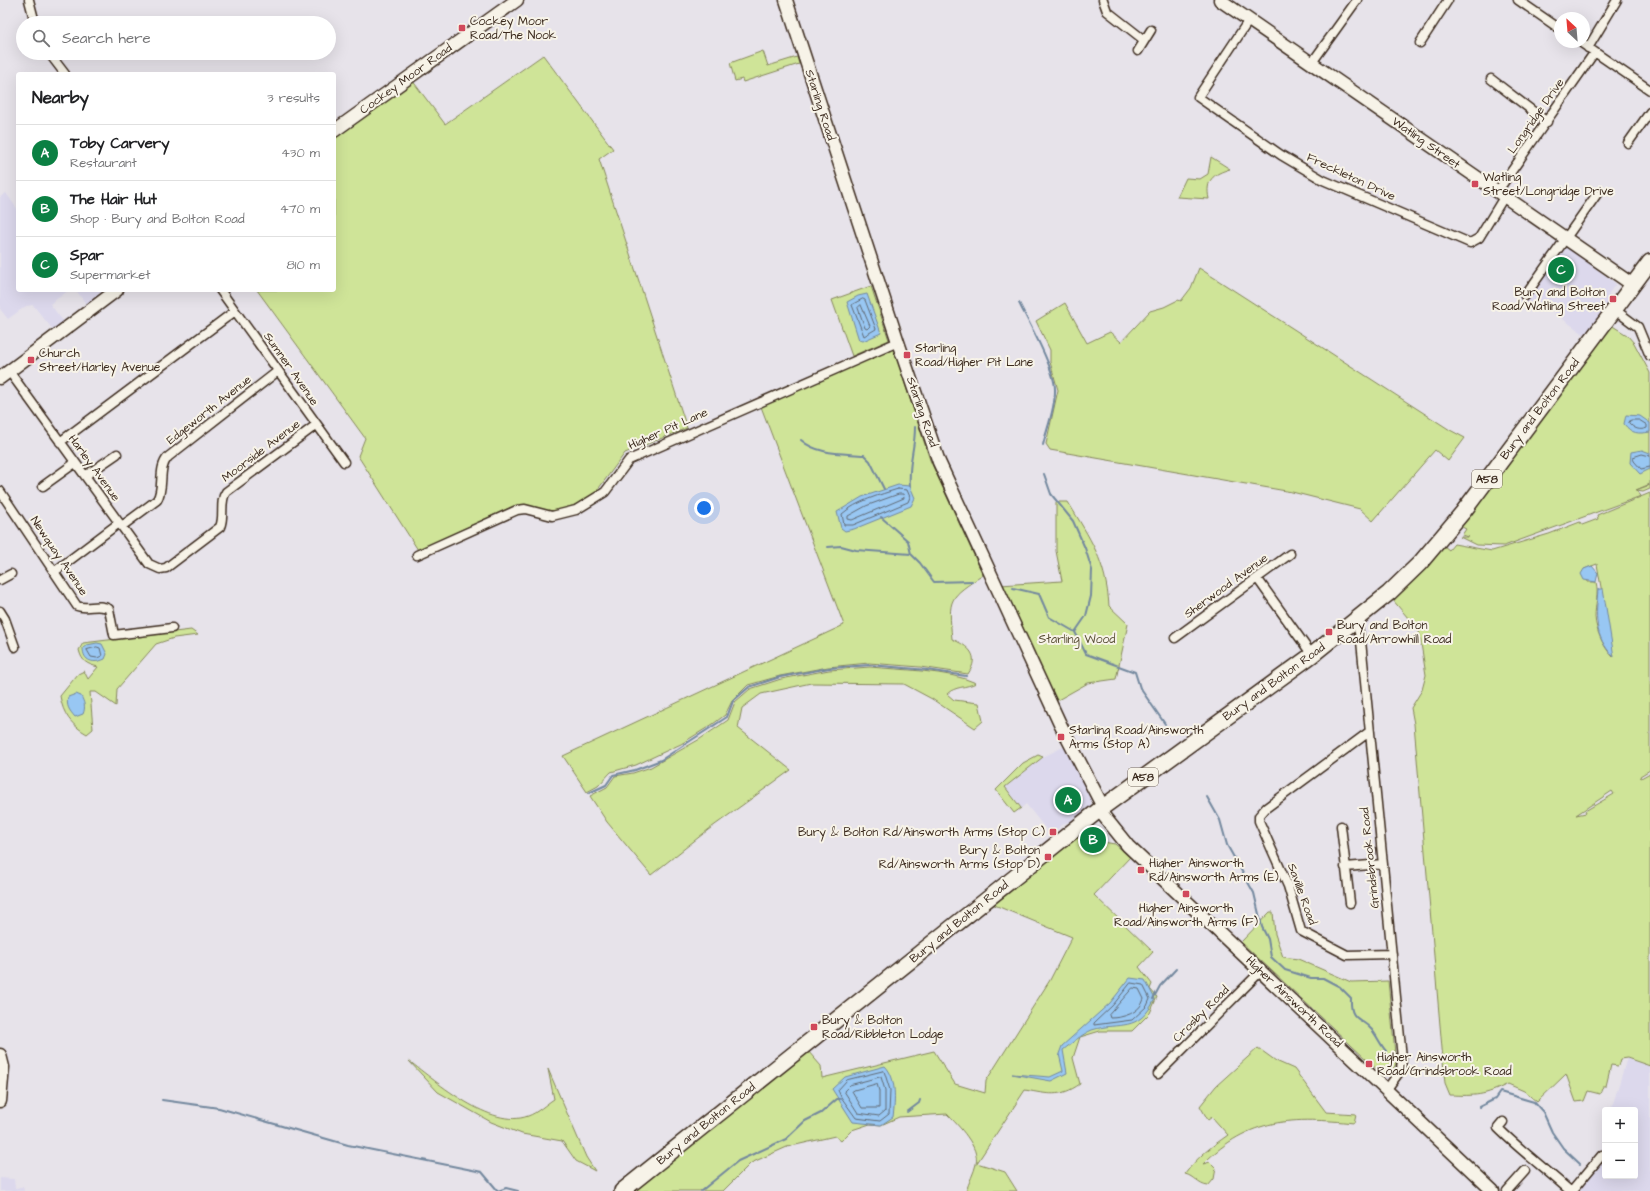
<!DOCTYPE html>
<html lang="en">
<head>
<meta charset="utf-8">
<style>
  body { margin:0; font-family:"Architects Daughter",sans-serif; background:#f2f2f2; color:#202124 }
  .controls { position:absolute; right:12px; bottom:12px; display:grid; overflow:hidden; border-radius:4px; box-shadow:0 4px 16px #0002 }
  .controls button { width:36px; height:36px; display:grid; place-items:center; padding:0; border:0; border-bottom:1px solid #e0e0e0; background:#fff; color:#202124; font:20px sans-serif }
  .compass { position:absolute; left:1554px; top:12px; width:36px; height:36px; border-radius:50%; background:#fff; box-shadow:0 4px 16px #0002; rotate:334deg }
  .you { position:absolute; left:704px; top:508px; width:14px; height:14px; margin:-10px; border:3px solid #fff; border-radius:50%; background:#1a73e8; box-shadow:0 0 0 6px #1a73e833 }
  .badge { display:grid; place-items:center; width:26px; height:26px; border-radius:50%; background:#0b8043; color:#fff; font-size:13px; font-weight:700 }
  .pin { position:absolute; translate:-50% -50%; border:2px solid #fff; box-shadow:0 1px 4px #0006 }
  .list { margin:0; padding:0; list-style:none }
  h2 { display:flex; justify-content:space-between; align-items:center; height:52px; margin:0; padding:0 16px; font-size:17px }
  h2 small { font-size:13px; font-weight:400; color:#757577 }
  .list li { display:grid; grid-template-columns:26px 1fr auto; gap:12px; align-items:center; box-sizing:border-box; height:56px; padding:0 16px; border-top:1px solid #e0e0e0 }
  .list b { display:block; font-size:15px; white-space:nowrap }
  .list p { margin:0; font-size:13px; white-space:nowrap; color:#757577 }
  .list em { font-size:13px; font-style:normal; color:#757577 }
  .icon { flex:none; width:22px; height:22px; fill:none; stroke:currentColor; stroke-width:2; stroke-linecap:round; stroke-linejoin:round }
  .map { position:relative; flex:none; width:1650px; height:1191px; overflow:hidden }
  .search { position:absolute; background:#fff; box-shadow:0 4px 16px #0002; left:16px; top:16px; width:320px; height:44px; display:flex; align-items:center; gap:10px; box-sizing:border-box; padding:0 14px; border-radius:22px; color:#757577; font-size:15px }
  .panel { position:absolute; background:#fff; box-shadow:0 4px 16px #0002; left:16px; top:72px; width:320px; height:220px; border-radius:4px }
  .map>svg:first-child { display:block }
  .built { fill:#dcd8ec }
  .green { fill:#cfe498; stroke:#85875b; fill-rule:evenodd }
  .water { fill:#98c7f3; stroke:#73889e }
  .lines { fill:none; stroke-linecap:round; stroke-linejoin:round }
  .shore { stroke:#606973; stroke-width:1 }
  .stream { stroke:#73889e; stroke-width:2 }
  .street-casing { stroke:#3b2a1e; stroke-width:11 }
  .secondary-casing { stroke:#3b2a1e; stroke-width:15 }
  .highway-casing { stroke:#3b2a1e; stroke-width:18 }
  .street { stroke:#f7f3e8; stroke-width:8 }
  .secondary { stroke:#f7f3e8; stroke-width:12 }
  .highway { stroke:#f7f3e8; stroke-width:15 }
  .poi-dot { fill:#d1495b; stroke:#f7f3e8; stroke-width:1.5 }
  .labels { text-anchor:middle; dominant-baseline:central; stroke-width:4; stroke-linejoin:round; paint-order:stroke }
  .shield { fill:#f7f3e8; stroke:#73665b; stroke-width:1 }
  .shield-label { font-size:11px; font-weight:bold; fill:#3b2a1e }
  .poi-label { font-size:12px; fill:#3b2a1e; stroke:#f7f3e8; text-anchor:start }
  .street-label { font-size:12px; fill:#3b2a1e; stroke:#f7f3e8 }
  .park-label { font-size:12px; fill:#594f36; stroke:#f7f3e8 }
</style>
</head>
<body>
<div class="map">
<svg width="1650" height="1191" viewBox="0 0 1650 1191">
  <rect width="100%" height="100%" fill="#e7e3ea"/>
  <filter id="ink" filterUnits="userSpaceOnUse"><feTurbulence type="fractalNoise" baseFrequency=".025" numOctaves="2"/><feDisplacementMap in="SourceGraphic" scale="8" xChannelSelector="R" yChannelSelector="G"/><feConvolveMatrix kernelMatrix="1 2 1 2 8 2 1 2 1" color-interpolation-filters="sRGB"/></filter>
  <g filter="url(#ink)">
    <path class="built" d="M6,193L18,210V290H69L50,304L63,321L54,331L33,305L26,306L8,319L0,309V197Z
      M1558,239L1616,284L1608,294L1613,298L1585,335L1549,309L1515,301Z
      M76,290H104L86,304Z
      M1065,746L1091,798V808L1073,821L1065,823L1050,834L1026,804L1021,808L1005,787L1043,757Z
      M1627,1058L1650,1066V1191H1577L1605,1159V1176H1635V1110H1611Z
      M0,1178L14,1179L15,1188L23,1187L24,1191H0Z"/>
    <path class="green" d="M763,51L768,66L797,57L799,64L743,82L742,79L735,81L730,63Z
      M543,55L613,149L599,159L687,428L625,453L596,492L578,504L553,512L525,505L513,506L418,550L358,456L365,438L257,290H334V137L412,80L445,124Z
      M1211,157L1230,169C1213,174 1205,180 1209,199L1177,197L1186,178L1200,179L1208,174Z
      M1199,268L1450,430L1465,438L1448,461L1435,450L1373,521L1360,509L1292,492L1050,450L1046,444L1058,390L1050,362V350L1036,321L1065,303L1087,343L1110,332L1121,342L1150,311L1164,307L1178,300L1181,301L1191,288Z
      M871,286L889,340L852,356L832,300Z
      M1611,325L1627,335L1634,343L1650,373V484L1636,490L1650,485V489L1643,492L1637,491L1641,496L1504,546L1476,545L1460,537H1469L1462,535L1466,529L1460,526Z
      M893,347L930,460L983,575C949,598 948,597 952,639C968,646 981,655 968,674L920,667L869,663L828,667L780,676L748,685L732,701L725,715L713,724L681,744L636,765L611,772L598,786L587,792L563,756L844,625L760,404Z
      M1650,493V770L1640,776L1641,778L1650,773V1066L1627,1058L1620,1059L1618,1066L1611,1065L1606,1086H1603L1600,1094L1588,1091L1584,1101L1576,1102L1566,1074L1537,1102L1524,1091L1508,1084C1484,1096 1476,1096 1450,1095L1445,1083L1414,724L1411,708L1422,690L1426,675L1419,631L1392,599C1411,583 1429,567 1444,546L1449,550L1454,544L1492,551L1549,534L1580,522L1582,525L1598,519L1597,515ZM1597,564L1613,657C1603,647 1596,631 1595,617C1595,605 1599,594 1596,582H1588L1584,569ZM1612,791L1614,794L1585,811L1586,813L1576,815Z
      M1056,502H1068C1091,540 1106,561 1109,606L1128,624L1116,679L1088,683L1056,701L1000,585L1062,581L1056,551Z
      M191,630L198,635L174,638L156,644L117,689L116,706L96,692H90L93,729L87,734C71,725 63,714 60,696L78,674L84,671L88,679L98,667C87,664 82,662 79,650L83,643Z
      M870,667C901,670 948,670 976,683C966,688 955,686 947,694L954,700L979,703L983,721L975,728L932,699L904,684L811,683L761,694L742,708L738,728L791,770L708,830L651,875L607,822L590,796L607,787L615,776L633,773L651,767L700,739L728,720L735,702L750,689L781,679L829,670Z
      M1038,755L1043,757L1005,787L1021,808L1014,813L996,790L1023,763Z
      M1073,837L1115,844L1130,857L1094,895L1153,952L1139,967L1152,984L1150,989L1157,997L1150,1013L1132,1031H1100L1080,1037L1073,1058L1080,1084C1060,1098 1048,1094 1025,1090L977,1163L1005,1172L1017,1191H966C969,1182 974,1173 976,1164C980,1147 958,1125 947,1114L899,1117L881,1125L870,1124L852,1130L841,1141L835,1136L787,1147L751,1163L723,1191H632L808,1051L821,1066L822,1078L934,1051L955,1084L985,1093L986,1081L1050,980L1072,937L992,904Z
      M1270,912H1273L1275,934L1283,957L1298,959L1351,982L1388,981L1396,1064L1390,1075H1383L1241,942Z
      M1258,1048L1276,1061L1294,1069L1326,1112L1356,1114L1354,1123C1294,1117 1249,1117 1203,1164L1210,1162L1216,1168L1214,1179L1208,1186C1198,1185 1194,1176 1185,1174C1197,1157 1211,1147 1228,1135L1212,1117L1208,1120L1200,1106L1216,1086Z
      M409,1061C437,1082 491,1130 528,1116C537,1113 546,1104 554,1099L548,1069L586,1157L595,1171L576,1161L562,1141L522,1134L491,1122L438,1092Z"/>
    <path class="water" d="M867,294L881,333L863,341L859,340L847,302L858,296Z
      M1626,415L1640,416L1650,423V432C1638,434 1632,434 1624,424Z
      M1642,450L1650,453V469L1640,474L1630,463L1631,452Z
      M898,485L910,486L915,498L911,506L854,529L845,531L841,528L837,512L862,497Z
      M1592,566L1598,573L1596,582L1584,580L1581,574L1584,569Z
      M1598,589H1603L1614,657C1593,636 1596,616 1598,589Z
      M97,643L102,644L107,654L105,659C94,664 83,662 83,648L87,645Z
      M76,694L81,696C84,702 86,707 83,714L75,717C69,710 66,706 68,697Z
      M1130,978L1145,980L1155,999C1138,1034 1120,1021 1092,1030C1082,1034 1071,1044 1063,1050L1067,1073L1051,1081L1012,1074L1050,1077L1063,1071L1059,1054L1062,1046L1110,1003Z
      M885,1066C897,1078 895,1102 893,1117L881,1125L853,1122L832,1089L845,1077Z"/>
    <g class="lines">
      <path class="shore" d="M863,299L865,300L876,329L864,336L852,305Z
        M861,305L870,326L867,329L865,328L858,308Z
        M1631,420H1639L1647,425V428C1640,431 1634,429 1629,423Z
        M1650,456L1642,454L1633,457L1634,461L1641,469L1650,467
        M898,489L907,490L910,497L908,502L853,525H844L842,514C857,501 879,495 898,489Z
        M899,494H903L904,498L852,520L848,519V516L866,506Z
        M97,647L100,648L102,656L97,658L91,657L87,650Z
        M1131,983L1143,985L1150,999L1147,1006L1132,1020L1094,1025V1023L1113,1005Z
        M1133,988L1139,989L1144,999C1140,1013 1123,1018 1110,1018L1109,1015Z
        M884,1071L890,1090L889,1114L880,1121L856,1118L841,1097L838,1090L847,1080Z
        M881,1077L885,1090V1111L879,1116L858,1113L844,1091L850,1085Z
        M877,1084L879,1091V1108H862L852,1091Z"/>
      <path class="stream" d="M1019,303C1029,323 1056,371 1055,391C1055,409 1047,428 1043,445
        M801,440C818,455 842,453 864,455L870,461L884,489
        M1044,474L1051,494L1073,521L1085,548L1092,570L1091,596L1086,616L1075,632
        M910,486C908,462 915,450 915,427
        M881,517L908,541L911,554
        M828,547L841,546L856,550L911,554L920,563L934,582L972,581
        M1013,588L1039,594L1049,617L1075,632L1086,654L1135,672L1140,688L1165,724
        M589,793L606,785L613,775L635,770L661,760L727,717L733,701L749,687L780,677L829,668L870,665L927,670L966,676
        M1207,797L1220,820L1227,845L1254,893L1262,927L1268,939L1271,957L1285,970L1311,978H1323L1340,987L1351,998C1350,1022 1360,1016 1372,1030C1377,1036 1380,1044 1386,1051
        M1153,999L1160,986L1176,969
        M162,1100L219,1108L348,1145L482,1172L498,1191L506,1188L518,1191
        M1479,1107L1495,1099L1500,1092L1534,1102L1543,1112L1552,1132L1563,1148L1580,1164
        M907,1112L919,1103L920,1100
        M701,1191L738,1161L786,1139L805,1121L821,1113L837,1099H840"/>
      <g class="street-casing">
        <path id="street" d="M29,0L35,23
          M1103,0L1107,11L1144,40
          M1518,0L1560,29
          M1249,20L1198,97L1281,155L1323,180L1470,243L1479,238L1504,197
          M1580,42L1650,90
          M1420,43L1448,0
          M1588,48L1617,0
          M1138,51L1151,30
          M49,53L65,74
          M1311,64L1357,0
          M1491,79L1547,122
          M1628,143L1650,112
          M1497,192L1594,53
          M220,290L344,462
          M1525,296L1597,194
          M1614,309L1638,327L1650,356
          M9,371L149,564L160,569L166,568L220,527C225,516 219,502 226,492L316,425
          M60,442L235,311
          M85,476L117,454
          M43,486L75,463
          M0,491L77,606C87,610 99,603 109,609L114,635L172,628
          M122,526L157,500C165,487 157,469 168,457L278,371
          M417,555L517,510L525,509L552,516L576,510L605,492L629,460L898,342
          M54,572L119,523
          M1257,578L1312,655
          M0,580L11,574
          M0,611L5,619L15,647
          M1356,620L1361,641L1402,1058L1401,1070L1387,1089
          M1175,638L1290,554
          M1369,732L1266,808L1259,816V821L1288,886L1301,931L1347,955L1392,954
          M1341,826L1350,903
          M1345,867L1383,864
          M1158,1074L1261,971
          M1503,1122L1498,1128C1521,1151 1546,1169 1570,1191
          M1507,1191L1525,1171
          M1572,1191L1602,1155"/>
      </g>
      <g class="secondary-casing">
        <path id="secondary" d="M786,0L898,342L939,462L1060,724L1103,807
          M1220,0L1633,285
          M334,131L517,0
          M0,378L117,290
          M1099,810L1128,846L1493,1191
          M0,1055L3,1067L0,1101"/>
      </g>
      <g class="highway-casing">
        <path id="highway" d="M622,1191L1099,810L1312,655L1389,593L1420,563L1463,512L1650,262"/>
      </g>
      <use href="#street" class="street"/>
      <use href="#secondary" class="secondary"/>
      <use href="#highway" class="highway"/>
    </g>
  </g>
  <g class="poi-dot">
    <rect x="458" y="24" width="8" height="8" rx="2"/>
    <rect x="1471" y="180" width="8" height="8" rx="2"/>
    <rect x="1609" y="295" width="8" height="8" rx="2"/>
    <rect x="903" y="351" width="8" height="8" rx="2"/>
    <rect x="27" y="356" width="8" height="8" rx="2"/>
    <rect x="1325" y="628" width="8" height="8" rx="2"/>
    <rect x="1057" y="733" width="8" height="8" rx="2"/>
    <rect x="1049" y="828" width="8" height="8" rx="2"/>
    <rect x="1044" y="853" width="8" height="8" rx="2"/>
    <rect x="1137" y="866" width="8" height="8" rx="2"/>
    <rect x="1182" y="890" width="8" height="8" rx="2"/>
    <rect x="810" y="1023" width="8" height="8" rx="2"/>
    <rect x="1365" y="1060" width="8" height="8" rx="2"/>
  </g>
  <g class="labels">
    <g class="shield">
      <rect x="1472" y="470" width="30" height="18" rx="3"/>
      <rect x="1128" y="768" width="30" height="18" rx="3"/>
    </g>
    <g class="shield-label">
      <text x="1487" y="479">A58</text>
      <text x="1143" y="777">A58</text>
    </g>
    <g class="poi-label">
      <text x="470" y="21">Cockey Moor<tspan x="470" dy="14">Road/The Nook</tspan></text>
      <text x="1483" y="177">Watling<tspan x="1483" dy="14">Street/Longridge Drive</tspan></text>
      <text x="1605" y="292" text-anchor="end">Bury and Bolton<tspan x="1605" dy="14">Road/Watling Street</tspan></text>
      <text x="915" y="348">Starling<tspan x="915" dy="14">Road/Higher Pit Lane</tspan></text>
      <text x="39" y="353">Church<tspan x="39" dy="14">Street/Harley Avenue</tspan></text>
      <text x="1337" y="625">Bury and Bolton<tspan x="1337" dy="14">Road/Arrowhill Road</tspan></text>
      <text x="1069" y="730">Starling Road/Ainsworth<tspan x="1069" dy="14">Arms (Stop A)</tspan></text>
      <text x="1045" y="832" text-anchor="end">Bury &amp; Bolton Rd/Ainsworth Arms (Stop C)</text>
      <text x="1040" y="850" text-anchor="end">Bury &amp; Bolton<tspan x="1040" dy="14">Rd/Ainsworth Arms (Stop D)</tspan></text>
      <text x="1149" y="863">Higher Ainsworth<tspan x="1149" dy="14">Rd/Ainsworth Arms (E)</tspan></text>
      <text x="1186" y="908" text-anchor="middle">Higher Ainsworth<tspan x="1186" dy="14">Road/Ainsworth Arms (F)</tspan></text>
      <text x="822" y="1020">Bury &amp; Bolton<tspan x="822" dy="14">Road/Ribbleton Lodge</tspan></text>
      <text x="1377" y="1057">Higher Ainsworth<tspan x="1377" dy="14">Road/Grindsbrook Road</tspan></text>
    </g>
    <g class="street-label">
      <text transform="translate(406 79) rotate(-36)">Cockey Moor Road</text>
      <text transform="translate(820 105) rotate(72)">Starling Road</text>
      <text transform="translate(1536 116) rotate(-55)">Longridge Drive</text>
      <text transform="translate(1426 143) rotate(35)">Watling Street</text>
      <text transform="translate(1351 177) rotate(25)">Freckleton Drive</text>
      <text transform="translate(291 369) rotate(55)">Sumner Avenue</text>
      <text transform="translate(1540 409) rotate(-53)">Bury and Bolton Road</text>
      <text transform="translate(209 410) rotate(-38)">Edgeworth Avenue</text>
      <text transform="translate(922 412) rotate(71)">Starling Road</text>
      <text transform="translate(668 429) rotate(-24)">Higher Pit Lane</text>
      <text transform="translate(261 451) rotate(-37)">Moorside Avenue</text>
      <text transform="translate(94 468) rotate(54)">Harley Avenue</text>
      <text transform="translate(59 556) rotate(56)">Newquay Avenue</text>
      <text transform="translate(1226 586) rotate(-36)">Sherwood Avenue</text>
      <text transform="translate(1274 682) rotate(-36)">Bury and Bolton Road</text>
      <text transform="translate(1370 858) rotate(-96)">Grindsbrook Road</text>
      <text transform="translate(1302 894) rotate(70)">Saville Road</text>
      <text transform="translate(959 922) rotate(-39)">Bury and Bolton Road</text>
      <text transform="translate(1294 1002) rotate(43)">Higher Ainsworth Road</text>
      <text transform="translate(1201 1014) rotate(-45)">Crosby Road</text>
      <text transform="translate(706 1124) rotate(-39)">Bury and Bolton Road</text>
    </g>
    <g class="park-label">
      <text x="1077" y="639">Starling Wood</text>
    </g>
  </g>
</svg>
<div class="controls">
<button>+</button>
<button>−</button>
</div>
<svg class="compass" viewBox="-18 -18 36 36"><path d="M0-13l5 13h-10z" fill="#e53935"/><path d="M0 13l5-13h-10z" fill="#757577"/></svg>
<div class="you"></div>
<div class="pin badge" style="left:1068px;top:800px">A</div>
<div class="pin badge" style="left:1093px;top:840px">B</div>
<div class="pin badge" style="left:1561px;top:270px">C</div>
<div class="search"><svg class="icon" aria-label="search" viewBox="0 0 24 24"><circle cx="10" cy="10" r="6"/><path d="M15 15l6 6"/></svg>Search here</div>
<section class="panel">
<h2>Nearby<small>3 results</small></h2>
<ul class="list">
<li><span class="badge">A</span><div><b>Toby Carvery</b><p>Restaurant</p></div><em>430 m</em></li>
<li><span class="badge">B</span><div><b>The Hair Hut</b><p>Shop · Bury and Bolton Road</p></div><em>470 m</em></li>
<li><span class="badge">C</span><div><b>Spar</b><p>Supermarket</p></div><em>810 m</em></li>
</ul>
</section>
</div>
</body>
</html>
